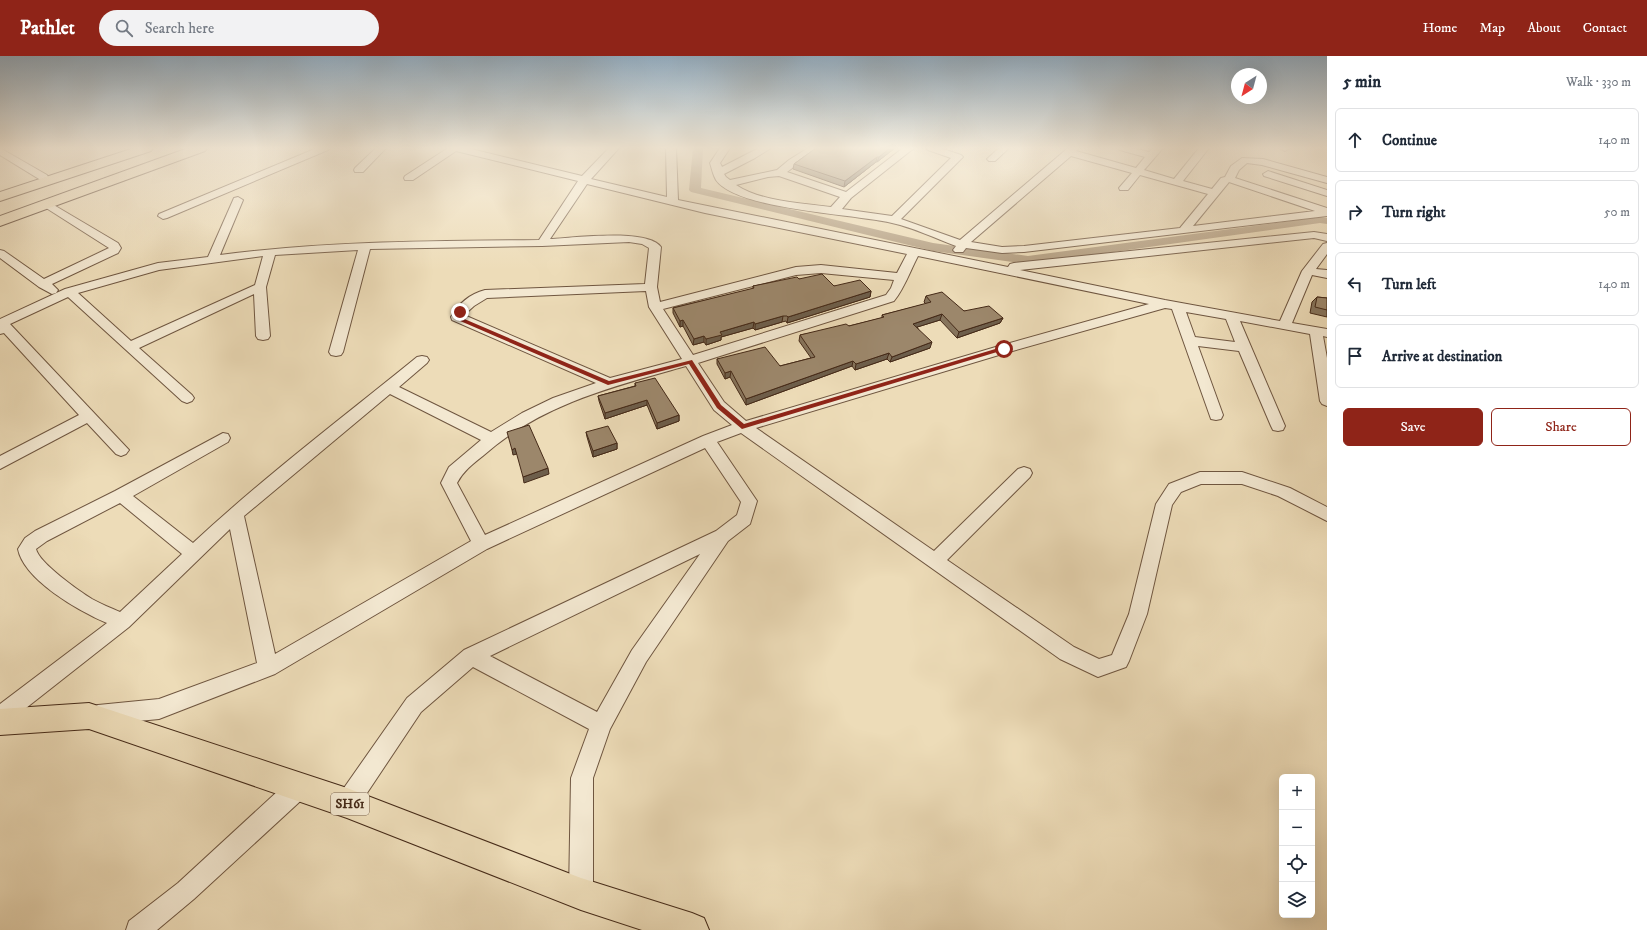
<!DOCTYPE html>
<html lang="en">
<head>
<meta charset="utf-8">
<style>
  body { margin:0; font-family:"IM FELL DW Pica",serif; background:#f2f2f3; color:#1f2937 }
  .controls { position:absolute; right:12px; bottom:12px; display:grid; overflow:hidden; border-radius:6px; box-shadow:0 4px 16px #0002 }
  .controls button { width:36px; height:36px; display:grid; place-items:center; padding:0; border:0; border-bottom:1px solid #e0e1e3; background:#fff; color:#1f2937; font:20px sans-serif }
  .compass { position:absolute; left:1231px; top:12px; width:36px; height:36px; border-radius:50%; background:#fff; box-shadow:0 4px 16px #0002; rotate:216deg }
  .stop { position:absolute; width:12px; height:12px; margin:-9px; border:3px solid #8f2418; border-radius:50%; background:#fff }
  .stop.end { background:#8f2418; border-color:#fff; box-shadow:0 1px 4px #0008 }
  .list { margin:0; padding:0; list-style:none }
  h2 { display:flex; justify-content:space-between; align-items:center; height:52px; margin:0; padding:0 16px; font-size:17px }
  h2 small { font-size:13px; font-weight:400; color:#747a83 }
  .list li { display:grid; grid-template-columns:26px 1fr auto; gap:12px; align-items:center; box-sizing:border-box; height:64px; margin:0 8px 8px; padding:0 8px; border:1px solid #e0e1e3; border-radius:6px }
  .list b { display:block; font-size:15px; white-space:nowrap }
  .list em { font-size:13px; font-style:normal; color:#747a83 }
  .actions { display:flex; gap:8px; padding:12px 16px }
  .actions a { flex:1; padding:9px 0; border:1px solid #8f2418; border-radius:6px; text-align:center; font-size:14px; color:#8f2418 }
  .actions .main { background:#8f2418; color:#fff }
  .icon { flex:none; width:22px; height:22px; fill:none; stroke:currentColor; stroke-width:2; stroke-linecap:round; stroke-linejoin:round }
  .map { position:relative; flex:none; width:1327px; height:874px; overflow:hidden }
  header { display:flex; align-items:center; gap:24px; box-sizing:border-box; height:56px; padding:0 20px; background:#8f2418; color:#fff }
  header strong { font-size:19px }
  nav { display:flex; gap:22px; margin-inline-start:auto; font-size:14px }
  .search { width:280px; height:36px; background:#f2f2f3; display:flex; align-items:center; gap:10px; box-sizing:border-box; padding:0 14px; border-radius:22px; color:#747a83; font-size:15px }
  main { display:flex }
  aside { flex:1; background:#fff }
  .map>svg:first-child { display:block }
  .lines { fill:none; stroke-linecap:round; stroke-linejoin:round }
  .canal { fill:#b49f82; fill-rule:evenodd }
  .minor-casing { stroke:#6f5640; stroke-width:2 }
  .primary-casing { stroke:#452a18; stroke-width:2 }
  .trunk-casing { stroke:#452a18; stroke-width:2 }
  .minor { fill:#f3e8d1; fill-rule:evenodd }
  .primary { fill:#eddcb8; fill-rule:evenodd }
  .trunk { fill:#eddcb8; fill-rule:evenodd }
  .wall { fill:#86745c; stroke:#452a18 }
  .shaded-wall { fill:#6d5e4b; stroke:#452a18 }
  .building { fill:#9c876b; stroke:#452a18 }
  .route { fill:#8f2418 }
  .labels { text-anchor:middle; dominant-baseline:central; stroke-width:3; stroke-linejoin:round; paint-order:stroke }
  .shield { fill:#f3e8d1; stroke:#796350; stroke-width:1 }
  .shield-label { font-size:13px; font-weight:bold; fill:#452a18 }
</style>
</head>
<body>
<header>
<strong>Pathlet</strong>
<div class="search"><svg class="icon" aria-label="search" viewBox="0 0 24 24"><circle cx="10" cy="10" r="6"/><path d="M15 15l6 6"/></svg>Search here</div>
<nav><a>Home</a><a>Map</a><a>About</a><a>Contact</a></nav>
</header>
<main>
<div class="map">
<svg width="1327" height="874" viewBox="0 0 1327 874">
  <rect width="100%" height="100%" fill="#eddcb8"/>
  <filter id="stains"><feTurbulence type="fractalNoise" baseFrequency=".005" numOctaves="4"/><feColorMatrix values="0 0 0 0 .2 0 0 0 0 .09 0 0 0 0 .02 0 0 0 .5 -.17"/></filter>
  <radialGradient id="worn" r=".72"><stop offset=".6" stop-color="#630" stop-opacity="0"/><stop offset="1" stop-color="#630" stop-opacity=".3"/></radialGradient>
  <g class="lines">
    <path class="canal" d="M693,92H703L701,132L933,187L1028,200L1320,161L1327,162V168L1320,167L1028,208L933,195L691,136L689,134Z"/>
    <g class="minor-casing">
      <path id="minor" d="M0,92L47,119L48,121L43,124L39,123L0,99Z
        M317,92H330L328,94L167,162L163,163L158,160L159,158Z
        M376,92H386L363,116H355L354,114L355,112Z
        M448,92H467L582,120L609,92H619L591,123L667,141L666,92H676L678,144L1008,211L1010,208L1014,207L1314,176L1327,178V185L1314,182L1020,214L1165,244L1280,265L1302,215L1323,188L1327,187V198L1316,213L1327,214V222L1312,219L1292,267L1327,273V281L1323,280L1327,302V350L1322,348L1320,345L1310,278L1240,265L1285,370L1283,374L1278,375L1273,374L1271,370L1239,295L1198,290L1223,359L1221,363L1216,364L1211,363L1172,253L1165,252L1009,296L756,372L934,495L1018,413L1024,411L1030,413L1032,417L1030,421L947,504L1074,591L1099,603L1112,599L1129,558L1156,448L1169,428L1200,416H1242L1290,432L1327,451V465L1278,440L1242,428H1201L1181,436L1172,449L1147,558L1129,605L1126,611L1098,621L1060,603L741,377L717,386L757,445L750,468L728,485L646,606L610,673L593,722V838L589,846L581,850L573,846L569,838L571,722L589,673L473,611L421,656L355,755L347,758L339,755L336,747L339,739L407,642L464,594L716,475L737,459L741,446L705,392L487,493L275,618L159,663L98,669L91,666L88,659L91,652L98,649L159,643L257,607L230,473L129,571L7,667L0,670V648L107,567C79,555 24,524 18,493L25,482L35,475L115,435L223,377L228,378L230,382L228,386L133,440L193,487C264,421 342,362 417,301L422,300L427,301L429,304L427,307L399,331L491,376L522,357L553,342L596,327L452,264L451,261C458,248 470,238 485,234L645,228L649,192L642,188L629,186L542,190L370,193L343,296L341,299L336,300L331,299L329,296L358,194L275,199L266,231L270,280L268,283L263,284L258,283L256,280L254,238L139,292L192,339L194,342L192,345L187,347L182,345L68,241L10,268L129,394L126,398L121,400L116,398L87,367L0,413V400L79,359L4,277L0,278V263L65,233L158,207L208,201L234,142L238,141L243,144L220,199C326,185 432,185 539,184L578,125L456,95L413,124H405L404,122L405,120ZM587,128L705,157L907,198L897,217L821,209L796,211L660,246L657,231L661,191C647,172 573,182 550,183ZM263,200L255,229L131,285L78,237L159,214ZM918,200L1149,248L999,290L746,365L724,346L698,307L894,245C905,231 910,215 918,200ZM821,217L894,224L891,232L886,239L693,299L663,253L796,219ZM646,235L649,251L682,303L610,322L464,259L474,250L487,242ZM1186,256L1226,263L1235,286L1195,281ZM686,310L714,354L732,369L703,380L485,479L457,427C463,415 474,407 484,399C541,348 615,330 686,310ZM390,338L481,384L449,411L441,427L471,485L275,598L244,460ZM120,447L182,498L120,556C111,552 101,548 92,543C79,535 39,507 36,493L47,485ZM700,498L632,594L597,656L490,600Z
        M720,92H730L720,107L722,111L759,92H771L755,102L724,118L726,121L730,124L777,114L789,104L808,92H819L787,116L846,136L903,92H914L851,142L842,153L892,160L951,102L928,94L926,92H940L961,99L963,101L901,163L960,184L1068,92H1079L1076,95L1136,112L1145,101L1120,94L1118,92H1133L1149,96L1153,92H1163L1144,114L1174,123L1199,92H1209L1183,125L1212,133L1221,122L1225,121L1231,110L1242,102L1263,103L1327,121V127L1262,109L1247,107L1239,114L1235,122L1327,152V160L1024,196L1002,197L966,192L963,196H955L953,194L956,190C935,182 914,172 892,167C855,158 737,154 716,124C713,119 712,113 710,107ZM1071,100L1132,117L1119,132L1120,134H1128L1140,119L1208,138L1180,172L1024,190L1002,191L971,186ZM779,120L840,141L831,151C802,147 762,146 736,129L768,121ZM1229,126L1315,155L1193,170Z
        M999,92H1009L995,105H989L987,103Z
        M1279,92H1290L1285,95Z
        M1268,115L1327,134V140L1264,120L1263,118Z
        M47,145L118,187L121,192L118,197L52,228L58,234L56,237L52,238L39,231L0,202V194L4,195L44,223L109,192L43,150L42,148L43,146Z
        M299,720L307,723L310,731L307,739L194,843L157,874H126L129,865L178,827L291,723Z"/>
    </g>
    <g class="primary-casing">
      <path id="primary" d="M89,647L347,732L581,822L692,857L704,862L709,874H642L581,854L347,762L89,673L0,679V653Z"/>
    </g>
    <g class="trunk-casing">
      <path id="trunk" d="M134,92H153L151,95L0,145V136Z
        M188,92H207L205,95L0,170V160Z"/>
    </g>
    <use href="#minor" class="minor"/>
    <use href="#primary" class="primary"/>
    <use href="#trunk" class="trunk"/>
  </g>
  <path class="wall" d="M816,92H895L877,106H876L844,131L793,113L794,108Z
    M799,223L834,230L871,235L870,241L787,267L786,265L782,266L755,274L753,272L721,281V284L706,289L704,286L693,289L683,270L680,271L673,257V252L753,233V230Z
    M926,240L964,255L1003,262L1000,267L957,282L940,264L917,271L930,292L890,306L887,303L855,314L852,310L746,349L730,321L725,323L717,308V303L780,310L811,302L799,285L800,279L849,270L882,262V259L926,248L924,246Z
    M1317,241L1327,242V261L1310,257L1312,246Z
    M635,327L679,359V365L657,373L647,349L605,363L599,345L598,340L635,330Z
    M586,376L617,387V393L593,401L587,381Z"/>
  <path class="shaded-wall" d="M890,92H895L877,106L879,101Z
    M877,101L876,106L844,131L845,125Z
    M871,235L870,241L787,267L788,261Z
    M942,258L940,264L911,273L913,268Z
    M783,260L782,266L755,274V268Z
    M1003,262L1000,267L957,282L959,276Z
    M683,264V270L680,271V265Z
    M754,266L753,272L721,281V284L706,289V283L720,276Z
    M704,280V286L693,289L694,283Z
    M932,286L930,292L890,306L892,301Z
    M889,297L887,303L855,314L856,308Z
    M853,305L852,310L746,349V343Z
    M731,315L730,321L725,323V317Z
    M647,344V349L605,363V357Z
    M679,359V365L657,373V367Z
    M617,387V393L593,401V395Z
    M515,392L517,398L513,399L512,394Z
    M548,412L549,418L524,427L523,421Z"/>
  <path class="building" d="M816,92H890L879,101H877L845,125L794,108Z
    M822,218L834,230L860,224L871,235L788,261L787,260H783L755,268L754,266L720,276L722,279L706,283L704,280L694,283L683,264L680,265L673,252L754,232L753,230L797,221L799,223Z
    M942,236L964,255L989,250L1003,262L959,276L942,258L913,268L932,286L892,301L889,297L856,308L853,305L746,343L731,315L725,317L717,303L765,291L780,310L815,301L800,279L846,268L849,270L884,261L882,259L931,246L926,240Z
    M1317,241L1327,242V254L1315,251Z
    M655,322L679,359L657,367L647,344L605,357L598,340L636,330L635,327Z
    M529,369L548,412L523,421L515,392L512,394L507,376Z
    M608,370L617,387L593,395L586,376Z"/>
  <linearGradient id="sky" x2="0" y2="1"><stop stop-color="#93acbf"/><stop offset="0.43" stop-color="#f7efdf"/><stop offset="1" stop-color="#f7efdf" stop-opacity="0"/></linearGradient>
  <rect width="1327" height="214" fill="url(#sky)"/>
  <path class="route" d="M460,254L462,256L460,260L462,262L609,325L692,304L721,349L744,368L1002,291L1007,293L742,373L717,352L689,308L608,329L458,264L454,261Z"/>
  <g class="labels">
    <rect class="shield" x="331" y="737" width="38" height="22" rx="3"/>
    <g class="shield-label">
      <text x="350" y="748">SH61</text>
    </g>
  </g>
  <rect width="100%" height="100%" filter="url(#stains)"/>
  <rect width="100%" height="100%" fill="url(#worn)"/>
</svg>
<div class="controls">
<button>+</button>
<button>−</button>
<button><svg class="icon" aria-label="locate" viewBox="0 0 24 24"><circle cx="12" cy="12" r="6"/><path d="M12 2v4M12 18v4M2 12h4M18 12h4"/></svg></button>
<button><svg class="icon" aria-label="layers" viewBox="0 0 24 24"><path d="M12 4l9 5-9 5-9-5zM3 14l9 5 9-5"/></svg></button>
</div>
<svg class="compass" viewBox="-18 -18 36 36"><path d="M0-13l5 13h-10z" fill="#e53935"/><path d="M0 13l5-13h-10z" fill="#747a83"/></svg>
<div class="stop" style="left:1004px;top:293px"></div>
<div class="stop end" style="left:460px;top:256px"></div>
</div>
<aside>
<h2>5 min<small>Walk · 330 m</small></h2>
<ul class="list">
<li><svg class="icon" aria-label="ahead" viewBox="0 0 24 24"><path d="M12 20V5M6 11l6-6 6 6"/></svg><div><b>Continue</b></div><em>140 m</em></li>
<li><svg class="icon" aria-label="right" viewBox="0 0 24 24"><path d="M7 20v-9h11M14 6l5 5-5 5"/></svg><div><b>Turn right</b></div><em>50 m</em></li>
<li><svg class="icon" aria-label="left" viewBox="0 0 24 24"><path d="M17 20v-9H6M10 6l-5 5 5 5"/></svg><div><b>Turn left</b></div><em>140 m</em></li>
<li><svg class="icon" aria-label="arrive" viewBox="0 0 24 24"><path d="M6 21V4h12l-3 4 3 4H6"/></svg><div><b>Arrive at destination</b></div></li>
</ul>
<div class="actions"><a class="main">Save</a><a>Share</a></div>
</aside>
</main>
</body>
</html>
